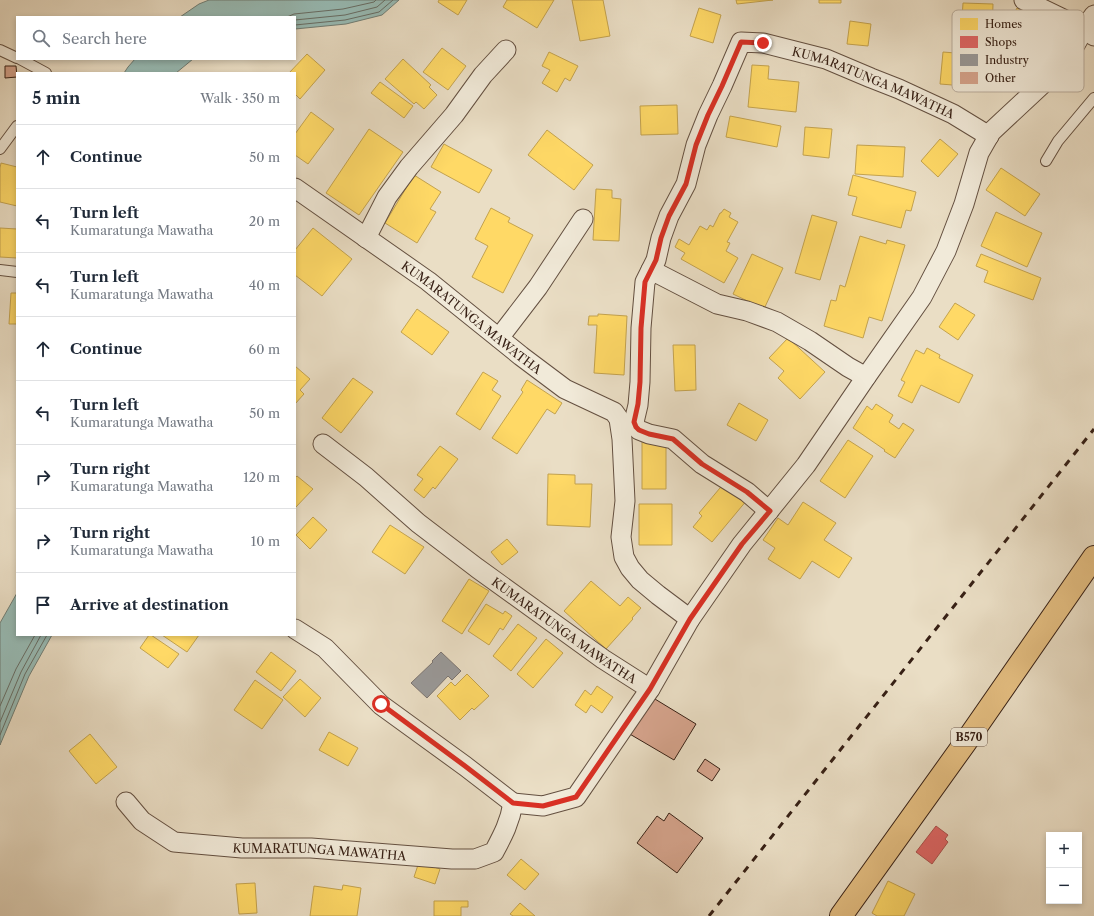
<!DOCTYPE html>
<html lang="en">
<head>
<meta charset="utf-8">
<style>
  body { margin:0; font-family:"Libre Caslon Text",serif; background:#f2f2f3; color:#1f2937 }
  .controls { position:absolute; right:12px; bottom:12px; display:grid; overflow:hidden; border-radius:0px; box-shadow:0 2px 6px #0003 }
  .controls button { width:36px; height:36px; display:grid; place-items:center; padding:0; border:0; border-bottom:1px solid #e0e1e3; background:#fff; color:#1f2937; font:20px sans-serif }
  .stop { position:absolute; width:12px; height:12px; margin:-9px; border:3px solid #d93025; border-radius:50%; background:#fff }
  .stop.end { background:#d93025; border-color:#fff; box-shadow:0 1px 4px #0008 }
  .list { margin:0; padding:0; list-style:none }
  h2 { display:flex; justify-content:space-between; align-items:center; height:52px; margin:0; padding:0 16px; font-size:17px }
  h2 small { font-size:13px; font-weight:400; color:#747a83 }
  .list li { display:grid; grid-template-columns:26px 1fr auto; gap:12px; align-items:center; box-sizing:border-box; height:64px; padding:0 16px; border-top:1px solid #e0e1e3 }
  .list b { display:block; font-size:15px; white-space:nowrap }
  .list p { margin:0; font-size:13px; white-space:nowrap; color:#747a83 }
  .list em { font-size:13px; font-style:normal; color:#747a83 }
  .icon { flex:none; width:22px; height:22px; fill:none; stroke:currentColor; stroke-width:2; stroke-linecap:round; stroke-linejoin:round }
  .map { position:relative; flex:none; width:1094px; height:916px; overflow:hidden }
  .search { position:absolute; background:#fff; box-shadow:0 2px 6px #0003; left:16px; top:16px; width:280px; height:44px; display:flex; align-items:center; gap:10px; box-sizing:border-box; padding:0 14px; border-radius:0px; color:#747a83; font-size:15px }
  .panel { position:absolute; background:#fff; box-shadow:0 2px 6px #0003; left:16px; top:72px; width:280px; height:564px; border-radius:0px }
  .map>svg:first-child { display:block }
  .water { fill:#98bcb6; stroke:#717e76 }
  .homes { fill:#ffd966; stroke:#c3a24e }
  .shops { fill:#e06666; stroke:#ad514e }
  .industry { fill:#999; stroke:#7c7571 }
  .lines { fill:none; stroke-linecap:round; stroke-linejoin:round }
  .shore { stroke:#686e66; stroke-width:1 }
  .building { fill:#d6a48d; stroke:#372015 }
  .service-casing { stroke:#645041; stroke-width:12 }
  .minor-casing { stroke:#645041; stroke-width:21 }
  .primary-casing { stroke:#372015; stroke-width:24 }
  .service { stroke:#f1ead9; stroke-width:10 }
  .minor { stroke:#f1ead9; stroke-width:19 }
  .primary { stroke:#e5bf82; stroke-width:22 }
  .rail { stroke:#372015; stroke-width:3; stroke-dasharray:7 7; stroke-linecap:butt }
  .route { stroke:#d93025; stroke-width:5 }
  .labels { text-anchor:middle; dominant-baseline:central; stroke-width:4; stroke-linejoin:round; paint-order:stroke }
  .shield { fill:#f1ead9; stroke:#6f5d50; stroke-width:1 }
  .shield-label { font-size:11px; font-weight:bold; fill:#372015 }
  .street-label { font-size:12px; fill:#372015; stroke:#f1ead9 }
  .key { fill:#f1ead9; stroke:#b9ad9e; stroke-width:1 }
  .key-label { font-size:11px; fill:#372015 }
</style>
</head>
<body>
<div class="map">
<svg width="1094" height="916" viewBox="0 0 1094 916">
  <rect width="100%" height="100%" fill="#eadec5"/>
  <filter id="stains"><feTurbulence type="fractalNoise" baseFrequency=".005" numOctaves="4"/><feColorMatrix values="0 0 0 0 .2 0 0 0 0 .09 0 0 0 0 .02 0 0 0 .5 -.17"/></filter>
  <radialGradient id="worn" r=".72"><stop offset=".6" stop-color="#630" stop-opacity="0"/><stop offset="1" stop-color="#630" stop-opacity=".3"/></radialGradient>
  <path class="water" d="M209,0H399L382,15L346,24L295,29V17H180L199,4Z
    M135,59H193L176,73H124L128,67Z
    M17,593V635H52L29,676L0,745V623Z"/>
  <path class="homes" d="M439,0H467L458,15L438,2Z
    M507,0H554L537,28L503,7Z
    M572,0H603L610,36L580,41Z
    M736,0H773L737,4Z
    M819,0H841V3H819Z
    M963,3L993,4L992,36L961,34Z
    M699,8L721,15L713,43L690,36Z
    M1017,8L1051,27L1054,21L1072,31L1054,64L1002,35Z
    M850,21L871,24L868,46L847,44Z
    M442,48L466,66L448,90L423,72Z
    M549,52L578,66L570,81L565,78L557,92L542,83L550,70L542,66Z
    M943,52L968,54L965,86L940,84Z
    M307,54L325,70L300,99L295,94V73H289Z
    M403,59L431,85L429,87L437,95L424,109L416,102L414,104L385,79Z
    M752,65L769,66L768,79L799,82L796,112L748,107Z
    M380,82L413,106L404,118L371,93Z
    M677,105L678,134L641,135L640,106Z
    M311,112L334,129L308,164L295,155V134Z
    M730,116L781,126L777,147L726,137Z
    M805,127L832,129L829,158L803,155Z
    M369,129L403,152L359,215L326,193Z
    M547,130L593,165L574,190L528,155Z
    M940,139L958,154L938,177L921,161Z
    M444,144L492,170L479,193L431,167Z
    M857,145L905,147L903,177L855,174Z
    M1,163L17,167V206L0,202V168Z
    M1001,168L1040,194L1025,216L986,190Z
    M414,175L441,192L430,209L436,212L417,243L385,223Z
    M853,175L916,192L911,211L906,210L901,228L852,215L857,197L848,195Z
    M596,189L612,190V198L621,199L619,241L593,240Z
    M491,208L510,218L508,222L533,235L503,293L472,277L488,246L475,239Z
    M724,209L731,213L729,217L738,222L727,242L730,243L726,251L738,258L724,283L681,259L685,253L675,247L679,239L689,245L700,226L707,230L710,225L713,227L720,213H721Z
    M996,212L1042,233L1027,267L981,246Z
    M812,215L837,222L820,280L795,273Z
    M0,228L17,229V258L0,257Z
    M313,228L352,259L322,296L295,275V250Z
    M860,236L886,244L887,240L905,245L882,321L869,317L863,338L824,326L831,300L836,301L840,285L845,287Z
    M752,254L783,268L764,309L733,294Z
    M981,254L1041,278L1033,300L984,282L988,271L976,266Z
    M11,293H17V324H9Z
    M955,303L975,315L958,340L939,327Z
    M417,309L449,332L432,355L401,332Z
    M598,314L627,316L624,375L594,373L597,325H588L589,316H598Z
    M788,338L825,372L800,399L778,378L784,371L769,358Z
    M673,345H695L696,390L675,391Z
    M927,348L940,355L939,358L973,375L959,403L921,385L912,403L898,396L905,382L901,380L916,350L924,354Z
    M295,366L310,379L300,390L304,394L295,404Z
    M483,372L498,381L492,390L501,396L480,430L456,414Z
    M353,378L373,392L341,433L322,418Z
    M527,380L562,403L555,414L547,409L517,454L492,438L523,392L521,390Z
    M739,403L768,420L756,441L727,425Z
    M876,404L893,415L889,422L899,429L903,423L914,430L895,458L884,451L885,450L853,428L867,406L872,410Z
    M642,439H666V489H642Z
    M848,440L873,456L845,498L820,481Z
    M440,446L458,459L435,489L433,487L424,498L414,490L423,479L417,475Z
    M548,474L575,475V484H592L590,527L547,525Z
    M297,476L313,489L295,508V478Z
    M725,482L747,500L712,542L693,527L702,516L699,513Z
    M803,502L836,523L824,540L852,558L839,578L812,561L800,579L768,559L775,548L763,540L778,518L788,525Z
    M639,504H672V545H639Z
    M313,517L327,530L310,549L296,535Z
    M390,525L424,547L405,574L372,552Z
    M507,539L518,552L502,565L491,552Z
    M469,579L489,591L462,634L442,621Z
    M591,581L620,606L628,597L641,608L632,618L633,619L606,649L564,611Z
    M486,604L503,614L505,611L512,616L503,630L500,628L489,645L468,631Z
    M518,624L537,638L511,671L493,656Z
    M149,635H151L179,654L168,668L140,648Z
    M162,635H199L187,652Z
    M546,639L563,653L533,688L517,674Z
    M271,652L296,671L281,691L256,672Z
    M467,674L489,696L474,710L472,708L460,720L437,696L451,682L455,686Z
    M300,679L321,698L305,717L283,697Z
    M255,680L283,700L262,729L234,710Z
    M597,686L613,697L602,713L591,705L586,713L575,705L585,690L591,695Z
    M329,732L358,748L348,766L319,750Z
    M90,734L117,767L96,784L69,751Z
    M521,859L539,874L525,890L507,875Z
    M419,862L440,869L435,884L414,877Z
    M888,881L915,894L904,916H877L872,913Z
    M255,883L257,913L239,914L236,884Z
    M343,885L361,888L357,916H310L314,886L342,890Z
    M434,901H468V907H461V916H434Z
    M520,903L535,916H513L510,914Z"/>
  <path class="shops" d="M936,826L948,835L945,839L948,842L932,864L916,852Z"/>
  <path class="industry" d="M441,652L461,671L452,680L448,676L427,698L411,683L433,662L432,661Z"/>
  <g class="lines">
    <path class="shore" d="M287,17L294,14L343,9L374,2L376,0
      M295,20L345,15L377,7L385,0
      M295,25L345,20L379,12L393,0
      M0,706L16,669L35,635
      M0,722L21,672L41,635
      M0,735L25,674L47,635"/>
  </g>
  <path class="building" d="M5,66H16L17,77L5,78Z
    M650,696L696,724L674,760L628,733Z
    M705,759L720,769L712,781L697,771Z
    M669,813L703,838L677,873L637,843L657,816L664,821Z"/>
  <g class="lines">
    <g class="service-casing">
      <path id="service" d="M0,50L17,58
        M20,59L46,73
        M0,149L17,126
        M1046,161L1058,141L1094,98
        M0,270L17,272"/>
    </g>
    <g class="minor-casing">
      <g id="minor">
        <path d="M1024,0L1084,29L1094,36"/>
        <path id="s1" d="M295,188L428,281L521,356L565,389L614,412L619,419L622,439L625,501L621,537L624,557L630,568L640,580L658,595L690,619"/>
        <path d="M366,238L387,197L409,167L454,115L483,75L506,50"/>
        <path d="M651,270L717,304L747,311L777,322L810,341L848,367L866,377"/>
        <path d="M499,338L538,287L583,219"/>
        <path id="s2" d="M323,444L366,477L418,523L477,568L603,659L650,689"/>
        <path id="s3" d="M769,511L747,492L702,464L673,439L649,434L639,430L636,427L634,422L638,405L640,382L641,328L645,282L656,260L661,238L669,216L686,184L696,145L708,115L722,86L741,42L763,43L826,59L871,78L899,89L953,114L989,136"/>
        <path d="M295,629L325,648L381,705L465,766L513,803"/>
        <path id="s4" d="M126,802L142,821L174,842L242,848H311L452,859H475L494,852C503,835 510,822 513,803L543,806L576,797L650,689L690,619L742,544L806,465L866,377L922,297L946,251L964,204L979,153L991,132L1065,63L1084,29L1094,15"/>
      </g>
    </g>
    <g class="primary-casing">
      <path id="primary" d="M841,916L965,743L1094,557"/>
    </g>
    <use href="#service" class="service"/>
    <use href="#minor" class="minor"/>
    <use href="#primary" class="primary"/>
    <path class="rail" d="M709,916L1094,429"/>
  </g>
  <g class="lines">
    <path class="route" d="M381,704L465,766L513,803L543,806L576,797L650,689L690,619L742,544L770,511L747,492L702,464L673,439L649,434L639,430L636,427L634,422L638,404L640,382L641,328L645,282L656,260L661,238L669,216L686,184L696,145L708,115L722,86L741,42L763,43"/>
  </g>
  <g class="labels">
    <rect class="shield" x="951" y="728" width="36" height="18" rx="3"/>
    <g class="shield-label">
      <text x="969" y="737">B570</text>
    </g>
    <g class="street-label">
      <text stroke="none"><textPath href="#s3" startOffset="705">KUMARATUNGA MAWATHA</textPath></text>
      <text stroke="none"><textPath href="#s1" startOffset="219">KUMARATUNGA MAWATHA</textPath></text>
      <text stroke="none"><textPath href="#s2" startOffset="305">KUMARATUNGA MAWATHA</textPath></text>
      <text stroke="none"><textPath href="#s4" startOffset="209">KUMARATUNGA MAWATHA</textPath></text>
    </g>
  </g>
  <rect x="952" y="10" width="132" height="82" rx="6" class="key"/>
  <rect x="960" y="18" width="18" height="12" fill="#ffd966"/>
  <rect x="960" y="36" width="18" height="12" fill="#e06666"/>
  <rect x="960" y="54" width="18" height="12" fill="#999"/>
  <rect x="960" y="72" width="18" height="12" fill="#d6a48d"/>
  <g class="key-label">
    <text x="985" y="28">Homes</text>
    <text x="985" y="46">Shops</text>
    <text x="985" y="64">Industry</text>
    <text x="985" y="82">Other</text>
  </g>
  <rect width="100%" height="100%" filter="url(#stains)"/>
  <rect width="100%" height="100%" fill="url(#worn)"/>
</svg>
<div class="controls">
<button>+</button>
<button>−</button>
</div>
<div class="stop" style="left:381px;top:704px"></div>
<div class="stop end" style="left:763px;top:43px"></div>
<div class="search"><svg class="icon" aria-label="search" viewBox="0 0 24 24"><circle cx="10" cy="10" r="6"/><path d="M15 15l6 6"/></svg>Search here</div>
<section class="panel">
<h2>5 min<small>Walk · 350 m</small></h2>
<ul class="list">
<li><svg class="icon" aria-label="ahead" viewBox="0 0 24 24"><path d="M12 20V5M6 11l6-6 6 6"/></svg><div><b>Continue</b></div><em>50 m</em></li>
<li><svg class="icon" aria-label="left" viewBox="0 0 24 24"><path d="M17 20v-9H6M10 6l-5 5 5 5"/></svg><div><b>Turn left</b><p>Kumaratunga Mawatha</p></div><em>20 m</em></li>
<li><svg class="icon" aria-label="left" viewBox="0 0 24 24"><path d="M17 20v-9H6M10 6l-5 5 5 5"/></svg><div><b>Turn left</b><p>Kumaratunga Mawatha</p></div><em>40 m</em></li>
<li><svg class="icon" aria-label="ahead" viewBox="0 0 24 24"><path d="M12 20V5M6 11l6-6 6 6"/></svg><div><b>Continue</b></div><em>60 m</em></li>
<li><svg class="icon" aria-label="left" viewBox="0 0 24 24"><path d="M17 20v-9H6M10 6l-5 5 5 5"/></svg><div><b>Turn left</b><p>Kumaratunga Mawatha</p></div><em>50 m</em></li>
<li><svg class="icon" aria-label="right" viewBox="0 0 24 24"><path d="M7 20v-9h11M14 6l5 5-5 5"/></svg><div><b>Turn right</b><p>Kumaratunga Mawatha</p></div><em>120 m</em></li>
<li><svg class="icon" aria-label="right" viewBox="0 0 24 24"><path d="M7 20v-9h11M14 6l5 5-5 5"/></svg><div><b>Turn right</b><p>Kumaratunga Mawatha</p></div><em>10 m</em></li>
<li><svg class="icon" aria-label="arrive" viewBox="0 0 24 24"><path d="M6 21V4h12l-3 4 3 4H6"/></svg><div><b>Arrive at destination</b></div></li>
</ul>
</section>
</div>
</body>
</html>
